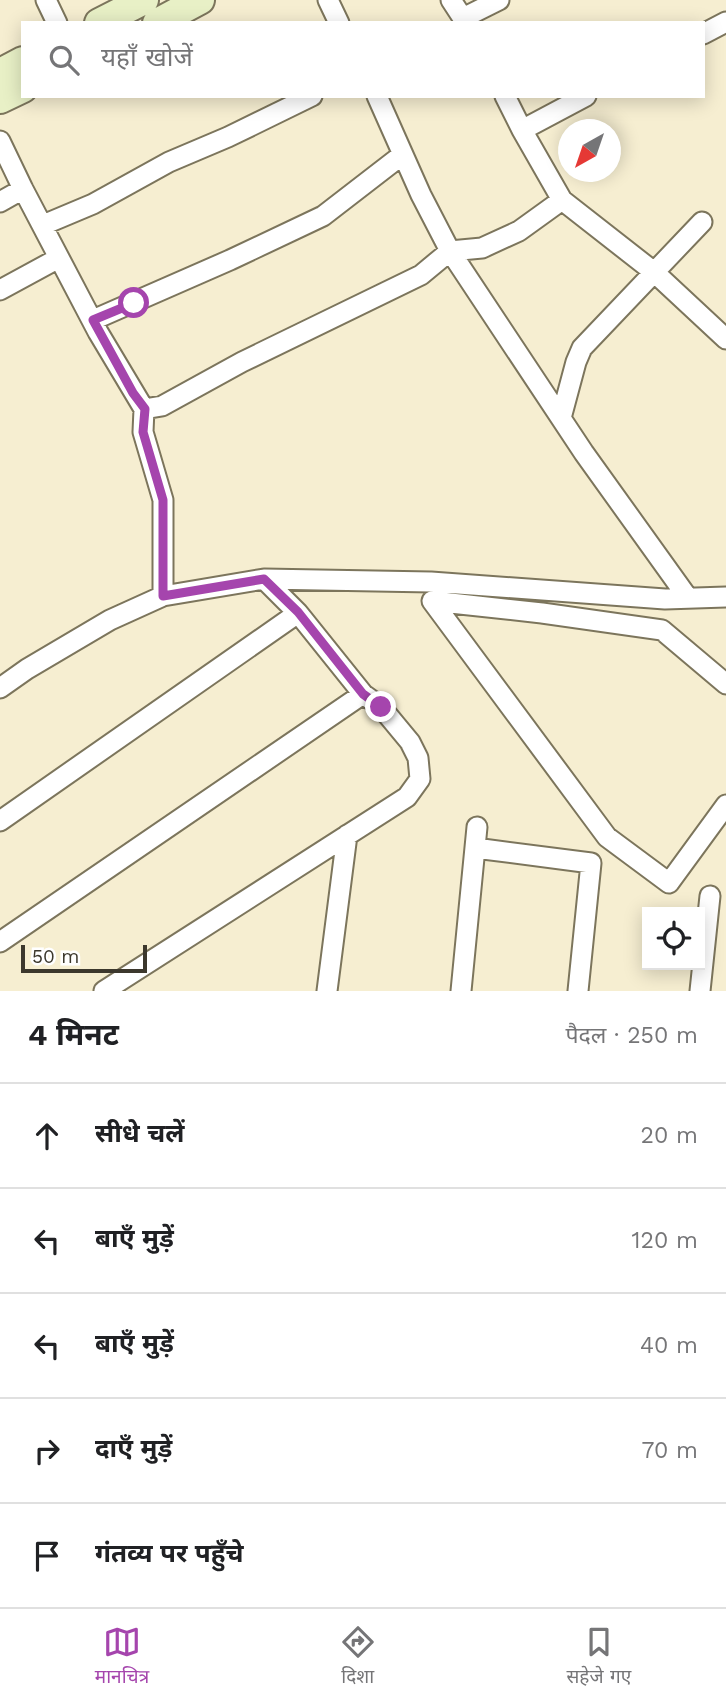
<!DOCTYPE html>
<html lang="hi">
<head>
<meta charset="utf-8">
<style>
  body { margin:0; font-family:"Work Sans","Noto Sans Devanagari",sans-serif; background:#f6f6f6; color:#202124 }
  .controls { position:absolute; right:21px; bottom:21px; display:grid; overflow:hidden; border-radius:0px; box-shadow:0 4px 18px #0003 }
  .controls button { width:63px; height:63px; display:grid; place-items:center; padding:0; border:0; border-bottom:2px solid #e0e0e0; background:#fff; color:#202124; font:35px sans-serif }
  .compass { position:absolute; left:558px; top:119px; width:63px; height:63px; border-radius:50%; background:#fff; box-shadow:0 4px 18px #0003; rotate:220deg }
  .scale { position:absolute; left:21px; bottom:18px; width:126px; box-sizing:border-box; padding-left:7px; border:4px solid #3c382d; border-top:0; font-size:19px; line-height:24px; white-space:nowrap; color:#3c382d; -webkit-text-stroke:5px #fff; paint-order:stroke }
  .stop { position:absolute; width:21px; height:21px; margin:-16px; border:5px solid #a545ad; border-radius:50%; background:#fff }
  .stop.end { background:#a545ad; border-color:#fff; box-shadow:0 2px 7px #0008 }
  .list { margin:0; padding:0; list-style:none }
  h2 { display:flex; justify-content:space-between; align-items:center; height:91px; margin:0; padding:0 28px; font-size:30px }
  h2 small { font-size:23px; font-weight:400; color:#757577 }
  .list li { display:grid; grid-template-columns:46px 1fr auto; gap:21px; align-items:center; box-sizing:border-box; height:105px; padding:0 28px; border-top:2px solid #e0e0e0 }
  .list b { display:block; font-size:26px; white-space:nowrap }
  .list em { font-size:23px; font-style:normal; color:#757577 }
  .icon { flex:none; width:38px; height:38px; fill:none; stroke:currentColor; stroke-width:2; stroke-linecap:round; stroke-linejoin:round }
  .map { position:relative; flex:none; width:726px; height:991px; overflow:hidden }
  .search { position:absolute; background:#fff; box-shadow:0 4px 18px #0003; left:21px; right:21px; top:21px; height:77px; display:flex; align-items:center; gap:18px; box-sizing:border-box; padding:0 24px; border-radius:0px; color:#757577; font-size:26px }
  .sheet { height:616px; background:#fff }
  nav { display:flex; justify-content:space-around; align-items:center; box-sizing:border-box; height:98px; border-top:2px solid #e0e0e0; background:#fff; font-size:19px; color:#757577 }
  nav a { display:grid; justify-items:center; gap:4px }
  nav .on { color:#a545ad }
  .map>svg:first-child { display:block }
  .lines { fill:none; stroke-linecap:round; stroke-linejoin:round }
  .street-casing { stroke:#7c755c; stroke-width:23 }
  .secondary-casing { stroke:#7c755c; stroke-width:32 }
  .street { stroke:#fff; stroke-width:19 }
  .secondary { stroke:#e8f0c6; stroke-width:28 }
  .route { stroke:#a545ad; stroke-width:9 }
</style>
</head>
<body>
<div class="map">
<svg width="726" height="991" viewBox="0 0 726 991">
  <rect width="100%" height="100%" fill="#f6eed1"/>
  <g class="lines">
    <g class="street-casing">
      <path id="street" d="M46,0L57,23
        M328,0L339,23
        M451,0L466,23
        M463,18L499,0
        M703,34L726,22
        M377,96L421,195L450,251L584,453L688,598
        M522,130L586,96
        M0,141L23,189L98,332L144,409L162,406L242,362L421,275L450,251L482,248L519,231L562,200L522,130L505,96
        M562,200L654,272L726,339
        M0,202L23,189
        M43,225L93,204L169,162L228,137L312,96
        M0,290L59,258
        M93,320L230,260L323,216L402,155
        M144,409L143,432L163,500V596
        M561,418L576,362L582,348L702,222
        M726,684L662,630L542,613L432,601L607,837L669,883L726,805
        M0,688L27,669L110,620L163,596L264,579L431,582L665,599L726,597
        M0,821L298,613
        M475,848L591,863L578,991
        M0,942L363,694
        M104,991L407,797L420,779L418,758L410,742L381,707L363,694L298,613L264,579
        M327,991L347,835
        M461,991L477,827
        M700,991L710,896"/>
    </g>
    <g class="secondary-casing">
      <path id="secondary" d="M99,23L144,0
        M157,23L200,0
        M0,73L23,61
        M0,99L23,88"/>
    </g>
    <use href="#street" class="street"/>
    <use href="#secondary" class="secondary"/>
  </g>
  <g class="lines">
    <path class="route" d="M134,303L93,320L133,393L145,409L143,432L163,500V596L264,579L298,612L363,694L381,707"/>
  </g>
</svg>
<div class="controls">
<button><svg class="icon" aria-label="locate" viewBox="0 0 24 24"><circle cx="12" cy="12" r="6"/><path d="M12 2v4M12 18v4M2 12h4M18 12h4"/></svg></button>
</div>
<svg class="compass" viewBox="-18 -18 36 36"><path d="M0-13l5 13h-10z" fill="#e53935"/><path d="M0 13l5-13h-10z" fill="#757577"/></svg>
<div class="scale">50 m</div>
<div class="stop" style="left:134px;top:303px"></div>
<div class="stop end" style="left:381px;top:707px"></div>
<div class="search"><svg class="icon" aria-label="search" viewBox="0 0 24 24"><circle cx="10" cy="10" r="6"/><path d="M15 15l6 6"/></svg>यहाँ खोजें</div>
</div>
<section class="sheet">
<h2>4 मिनट<small>पैदल · 250 m</small></h2>
<ul class="list">
<li><svg class="icon" aria-label="ahead" viewBox="0 0 24 24"><path d="M12 20V5M6 11l6-6 6 6"/></svg><div><b>सीधे चलें</b></div><em>20 m</em></li>
<li><svg class="icon" aria-label="left" viewBox="0 0 24 24"><path d="M17 20v-9H6M10 6l-5 5 5 5"/></svg><div><b>बाएँ मुड़ें</b></div><em>120 m</em></li>
<li><svg class="icon" aria-label="left" viewBox="0 0 24 24"><path d="M17 20v-9H6M10 6l-5 5 5 5"/></svg><div><b>बाएँ मुड़ें</b></div><em>40 m</em></li>
<li><svg class="icon" aria-label="right" viewBox="0 0 24 24"><path d="M7 20v-9h11M14 6l5 5-5 5"/></svg><div><b>दाएँ मुड़ें</b></div><em>70 m</em></li>
<li><svg class="icon" aria-label="arrive" viewBox="0 0 24 24"><path d="M6 21V4h12l-3 4 3 4H6"/></svg><div><b>गंतव्य पर पहुँचे</b></div></li>
</ul>
</section>
<nav>
<a class="on"><svg class="icon" aria-label="map" viewBox="0 0 24 24"><path d="M3 6l6-2 6 2 6-2v14l-6 2-6-2-6 2zM9 4v14M15 6v14"/></svg>मानचित्र</a>
<a><svg class="icon" aria-label="directions" viewBox="0 0 24 24"><path d="M12 3l9 9-9 9-9-9zM9 14v-3h6M13 9l2 2-2 2"/></svg>दिशा</a>
<a><svg class="icon" aria-label="saved" viewBox="0 0 24 24"><path d="M7 4h10v16l-5-4-5 4z"/></svg>सहेजे गए</a>
</nav>
</body>
</html>
